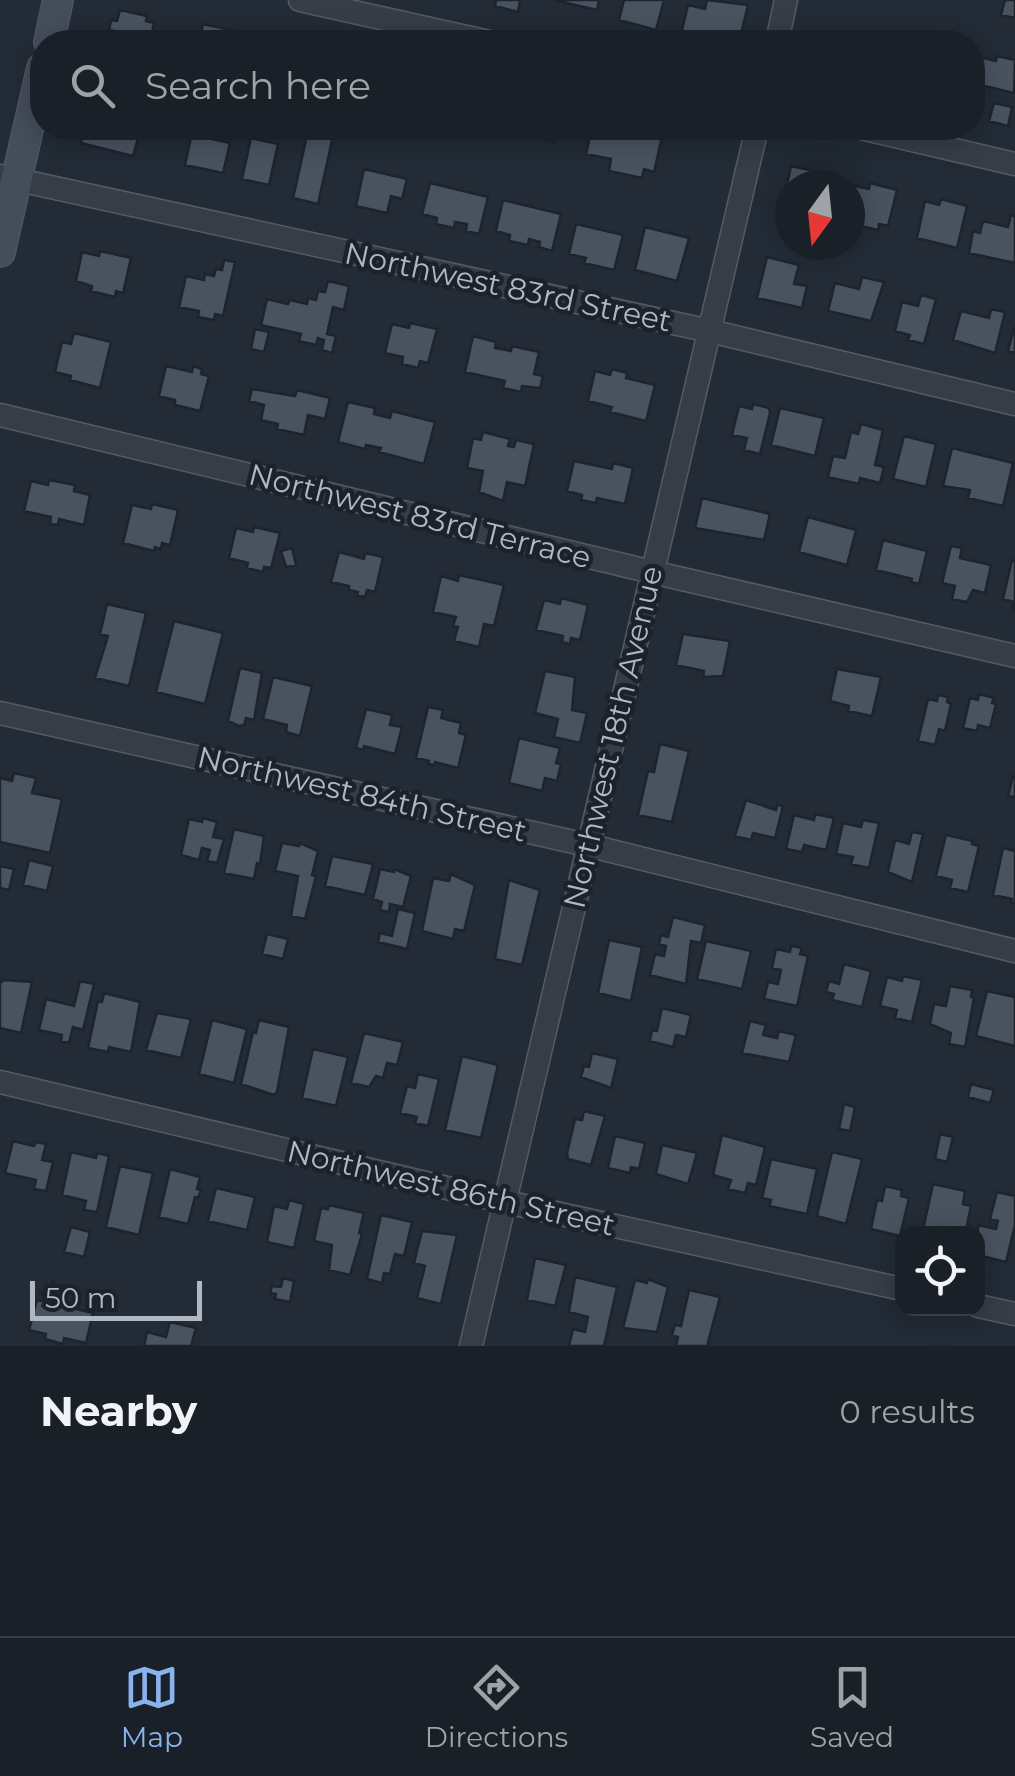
<!DOCTYPE html>
<html lang="en">
<head>
<meta charset="utf-8">
<style>
  body { margin:0; font-family:Montserrat,sans-serif; background:#232830; color:#f1f3f6 }
  .controls { position:absolute; right:30px; bottom:30px; display:grid; overflow:hidden; border-radius:20px; box-shadow:0 5px 25px #0003 }
  .controls button { width:90px; height:90px; display:grid; place-items:center; padding:0; border:0; border-bottom:2px solid #383e45; background:#1a2028; color:#f1f3f6; font:50px sans-serif }
  .compass { position:absolute; left:775px; top:170px; width:90px; height:90px; border-radius:50%; background:#1a2028; box-shadow:0 5px 25px #0003; rotate:195deg }
  .scale { position:absolute; left:30px; bottom:25px; width:172px; box-sizing:border-box; padding-left:10px; border:5px solid #b0b8c3; border-top:0; font-size:28px; line-height:35px; white-space:nowrap; color:#b0b8c3; -webkit-text-stroke:8px #1b222c; paint-order:stroke }
  .list { margin:0; padding:0; list-style:none }
  h2 { display:flex; justify-content:space-between; align-items:center; height:130px; margin:0; padding:0 40px; font-size:42px }
  h2 small { font-size:32px; font-weight:400; color:#9fa3a8 }
  .icon { flex:none; width:55px; height:55px; fill:none; stroke:currentColor; stroke-width:2; stroke-linecap:round; stroke-linejoin:round }
  .map { position:relative; flex:none; width:1015px; height:1346px; overflow:hidden }
  .search { position:absolute; background:#1a2028; box-shadow:0 5px 25px #0003; left:30px; right:30px; top:30px; height:110px; display:flex; align-items:center; gap:25px; box-sizing:border-box; padding:0 35px; border-radius:40px; color:#9fa3a8; font-size:38px }
  .sheet { height:290px; background:#1a2028 }
  nav { display:flex; justify-content:space-around; align-items:center; box-sizing:border-box; height:140px; border-top:2px solid #383e45; background:#1a2028; font-size:28px; color:#9fa3a8 }
  nav a { display:grid; justify-items:center; gap:5px }
  nav .on { color:#8ab3ee }
  .map>svg:first-child { display:block }
  .building { fill:#495360; stroke:#1d242e; stroke-width:2.5 }
  .lines { fill:none; stroke-linecap:round; stroke-linejoin:round }
  .street-casing { stroke:#535b65; stroke-width:25 }
  .secondary-casing { stroke:#535b65; stroke-width:32 }
  .street { stroke:#363d47; stroke-width:22 }
  .secondary { stroke:#444d5a; stroke-width:30 }
  .labels { text-anchor:middle; dominant-baseline:central; stroke-width:9; stroke-linejoin:round; paint-order:stroke }
  .street-label { font-size:30px; fill:#b0b8c3; stroke:#1b222c }
</style>
</head>
<body>
<div class="map">
<svg width="1015" height="1346" viewBox="0 0 1015 1346">
  <rect width="100%" height="100%" fill="#222b36"/>
  <path class="building" d="M496,0H520L518,12L495,6Z
    M554,0H599L597,10Z
    M624,0H664L656,30L619,20Z
    M707,0L748,5L739,42L719,39L715,42L681,34L688,5L705,9Z
    M1005,0H1015V18L1001,15Z
    M120,10L147,16L146,21L154,23L150,42H112L114,31L109,30L111,20L117,21Z
    M203,24L257,36L255,42H199Z
    M997,56L1015,60L1014,93L972,83V70H975L979,57L996,61Z
    M994,103L1012,107L1008,126L989,121Z
    M85,128H149L146,140L138,138L133,156L81,143Z
    M193,128H206L203,137L230,143L223,173L185,165Z
    M529,128H557L553,142L527,136Z
    M592,128H630L662,137L654,172L644,169L642,178L609,171L611,159L586,154Z
    M308,131L333,136L318,204L293,198Z
    M251,138L278,144L269,185L242,179Z
    M791,166L837,176L835,185H790V195L785,194Z
    M364,169L407,179L402,199L391,196L387,213L356,206Z
    M430,183L488,197L479,234L466,231L467,224L455,222L454,228L436,224L437,218L422,214Z
    M870,183L897,190L888,226L879,224L878,230L861,226L863,218L850,215L855,186L869,189Z
    M941,199L967,206L957,248L917,238L925,201L939,205Z
    M503,200L561,214L552,251L539,247L540,242L529,239L528,245L509,241L510,235L496,231Z
    M1011,215L1015,216V263L969,253L973,231L980,233L983,221L1008,227Z
    M576,224L623,235L614,270L584,263L586,258L569,254Z
    M645,227L689,238L677,281L635,270Z
    M100,251L131,258L123,293L116,291L115,297L91,291L92,286L76,281L82,252L99,256Z
    M767,257L799,265L794,284L807,286L802,308L757,298Z
    M224,260L235,262L223,316L215,314L214,320L198,317L199,311L179,307L186,276L204,280L205,274L214,276L216,269L222,270Z
    M862,277L884,282L871,321L828,311L835,283L859,289Z
    M328,281L349,286L344,310L333,307L327,334L336,336L332,353L322,350L324,340L318,338L316,345L299,341L301,334L261,325L267,299L288,304L290,300L307,304L308,298L316,300L318,291L325,292Z
    M921,295L936,299L924,344L908,340L910,335L895,331L902,302L918,306Z
    M991,309L1005,312L995,353L953,340L961,311L989,318Z
    M410,323L437,329L428,363L420,361L418,368L402,364L403,357L385,353L392,324L409,328Z
    M1014,328H1015V353L1008,351Z
    M255,329L269,332L264,352L251,349Z
    M74,333L111,342L100,388L70,380L71,376L55,372L62,342L71,344Z
    M473,336L496,342L495,348L511,351L512,346L539,352L534,374L543,376L540,388L522,386L521,392L503,388L505,381L465,372Z
    M166,366L192,372L193,366L202,369L201,374L209,376L200,411L175,405V400L159,396Z
    M612,369L627,373L626,378L655,385L646,421L610,412L612,407L588,401L595,371L610,375Z
    M252,389L295,396L297,390L330,398L325,419L308,415L304,435L277,429L278,424L261,420L264,405L249,401Z
    M348,402L375,408L374,414L390,418L392,411L435,422L424,464L379,452L381,448L366,445L365,449L338,442Z
    M753,404L769,408L770,413L760,454L744,450L747,438L732,435L739,406L752,409Z
    M780,408L824,418L815,456L771,445Z
    M861,424L883,430L875,465L884,467L880,483L860,478L859,484L828,477L833,456L845,458L851,432L858,434Z
    M483,432L510,439L508,446L514,447L516,440L534,444L525,486L507,482L503,501L479,492L483,471L467,468L473,438L481,440Z
    M904,436L936,444L926,487L893,479Z
    M952,448L1013,463L1003,506L968,498L970,490L943,486Z
    M574,461L612,469L613,463L633,468L625,504L597,498L596,503L581,500L582,495L567,491Z
    M49,480L75,485L74,491L90,495L84,525L59,519L58,525L50,524L51,517L24,511L31,481L48,485Z
    M702,498L770,514L764,540L695,528Z
    M152,504L178,510L170,545L162,543L161,549L155,547L154,551L123,543L132,505L151,509Z
    M808,517L856,530L847,565L799,552Z
    M254,527L280,533L271,568L264,567L263,572L247,568L248,563L229,558L236,528L253,532Z
    M883,540L927,551L919,584L911,582L912,579L876,570Z
    M951,546L962,548L960,558L991,565L985,593L973,590L967,602L952,599L955,586L942,583Z
    M292,548L296,565L286,567L281,551Z
    M339,552L364,559L365,553L383,557L375,592L367,590L365,597L357,595L358,592L349,590V586L331,582Z
    M1012,560L1015,561V610L1012,609L1014,602L1003,599Z
    M459,575L504,585L494,626L484,624L479,647L454,641L458,627L453,626L456,617L433,612L441,576L458,581Z
    M561,598L588,605L580,640L571,638L570,644L562,642L563,636L536,630L544,600L560,604Z
    M107,604L146,613L129,686L95,678L108,636L100,634Z
    M174,621L223,633L205,704L156,692Z
    M683,634L730,641L723,676L703,677L704,671L676,665Z
    M240,668L262,673L254,720L246,718L244,725L239,726L228,721Z
    M837,669L881,677L872,716L848,711L849,706L830,701Z
    M545,671L575,677L572,710L587,713L580,743L554,737L558,719L535,713Z
    M273,677L312,686L300,736L286,732L287,725L263,719Z
    M979,694L994,698L992,703L996,704L990,728L978,725L977,731L963,728L970,698L978,700Z
    M938,695L948,697L947,702L951,704L945,731L939,729L935,745L918,741L928,699L937,701Z
    M428,707L443,710L441,718L461,723L459,733L466,735L458,768L435,762L434,765L428,764L429,761L416,758Z
    M366,709L392,715L390,725L402,727L395,754L364,746L363,750L356,748Z
    M519,738L560,748L556,763L561,764L557,781L545,778L542,791L509,783Z
    M660,744L689,751L672,822L638,815L648,771L654,772Z
    M14,773L36,778L32,793L62,799L50,853L0,842V778L12,781Z
    M1013,776L1015,777V797L1008,796Z
    M746,800L776,810L777,805L783,806L775,838L753,833L751,840L735,836Z
    M815,814L834,818L826,850L804,845L802,852L786,849L794,815L814,820Z
    M203,818L217,822L213,837L224,839L217,863L207,861L210,850L202,848L199,860L181,855L189,819L202,822Z
    M863,820L879,823L869,868L851,864L853,857L836,854L843,823L861,827Z
    M234,829L264,836L260,864L257,863L254,879L224,873Z
    M912,832L923,834L912,882L888,872L895,840L909,844Z
    M946,835L973,841L972,844L979,846L968,892L950,888L952,880L936,876Z
    M282,843L299,846L300,843L318,851L312,875L316,876L305,919L291,916L298,876L275,871Z
    M1003,848L1015,851V903H1011L1012,899L993,895Z
    M332,856L373,864L365,895L325,886Z
    M29,860L53,866L47,891L23,885Z
    M0,866L14,869L9,890L0,888Z
    M380,869L394,872V869L411,876L403,907L390,904L389,912L380,910L382,902L373,899Z
    M451,874L475,885L464,931L455,929L453,939L422,931L433,878L449,881Z
    M509,880L540,890L522,965L495,959Z
    M398,909L415,913L407,949L378,942L380,933L392,936Z
    M673,917L705,925L701,943L691,941L686,984L650,975L655,954L664,956L666,946L659,944L661,935L668,937Z
    M267,934L288,939L283,959L262,954Z
    M609,940L642,947L631,1001L598,993Z
    M706,941L751,951L742,989L697,979Z
    M791,946L802,948L800,954L808,956L797,1006L764,999L768,982L778,984L781,970L772,968L776,949L790,952Z
    M844,964L871,971L862,1007L832,1000L834,994L826,992L829,981L839,984Z
    M903,976L922,980L912,1022L895,1018L897,1010L880,1006L887,977L902,981Z
    M4,980L32,982L21,1033L0,1028V983Z
    M80,981L94,984L83,1030L73,1027L69,1043L61,1041L62,1035L39,1030L46,999L74,1006Z
    M950,986L972,990L971,997L974,998L965,1047L949,1044L951,1033L930,1024L934,1004L946,1006Z
    M987,991L1015,997V1046L976,1036Z
    M104,993L140,1002L131,1052L109,1047L108,1052L88,1048L98,1001L102,1002Z
    M662,1008L691,1015L686,1037L676,1035L673,1047L650,1041L652,1030L657,1031Z
    M157,1013L191,1019L181,1058L146,1050Z
    M212,1020L247,1029L234,1083L199,1074Z
    M259,1020L289,1027L277,1092L274,1095L241,1084L253,1032L256,1033Z
    M750,1021L766,1025L763,1035L777,1038L779,1031L796,1035L789,1062L742,1053Z
    M364,1033L403,1042L397,1065L387,1063L383,1078L376,1076L369,1087L351,1083Z
    M313,1049L348,1057L336,1106L302,1098Z
    M592,1053L618,1059L611,1088L581,1077L584,1066L589,1067Z
    M462,1056L498,1065L481,1138L445,1130Z
    M418,1074L439,1079L428,1126L415,1123L417,1117L400,1113L407,1086L415,1088Z
    M971,1084L994,1090L990,1103L968,1097Z
    M844,1104L855,1107L850,1131L839,1129Z
    M584,1111L605,1116L591,1165L568,1159L567,1153L575,1119L582,1120Z
    M940,1134L953,1137L947,1162L935,1159Z
    M722,1135L765,1147L756,1185L748,1183L745,1193L728,1189L731,1180L713,1175Z
    M615,1136L645,1143L639,1169L631,1167L630,1173L608,1168Z
    M13,1141L34,1146L36,1142L46,1144L42,1160L53,1162L46,1191L34,1189L36,1180L5,1173Z
    M662,1145L697,1153L688,1184L656,1174Z
    M71,1152L96,1158L97,1153L109,1156L97,1212L84,1210L86,1201L62,1195Z
    M832,1152L862,1159L846,1224L817,1216Z
    M771,1159L817,1169L807,1214L769,1206L771,1200L762,1198Z
    M120,1166L153,1173L139,1235L106,1227Z
    M170,1169L200,1177L197,1189L201,1190L198,1198L195,1197L188,1224L159,1217Z
    M933,1184L965,1191L963,1204L971,1206L967,1225L970,1226L969,1234H922Z
    M885,1186L902,1190L901,1196L909,1198L900,1236L871,1229L877,1200L882,1201Z
    M216,1188L255,1197L247,1230L208,1221Z
    M997,1192L1015,1196V1225L1006,1262L978,1255V1225L996,1229L998,1221L990,1219Z
    M289,1200L304,1204L294,1248L267,1242L274,1206L287,1209Z
    M329,1205L364,1213L359,1233L362,1234L350,1275L329,1270L332,1245L314,1241L321,1208L328,1209Z
    M381,1215L412,1222L404,1256L395,1254L390,1274L384,1273L382,1283L367,1279Z
    M71,1227L90,1232L84,1257L64,1252Z
    M422,1231L457,1235L441,1304L417,1298L425,1266L414,1263Z
    M535,1258L566,1265L555,1306L527,1300Z
    M575,1277L617,1287L604,1346H569L573,1329L585,1332L588,1317L569,1312Z
    M283,1278L294,1281L290,1302L275,1299L276,1294L270,1293L272,1286L281,1287Z
    M648,1279L668,1287L657,1332L623,1328L635,1280L647,1283Z
    M689,1290L720,1297L707,1346H676L678,1337L672,1335L675,1325L681,1326Z
    M37,1300L93,1313L86,1343L64,1338L63,1344L45,1339L46,1334L29,1330Z
    M170,1322L196,1328L191,1346H144L147,1332L166,1337Z"/>
  <g class="lines">
    <g class="street-casing">
      <path id="street" d="M300,0L489,42
        M777,42L786,0
        M861,128L1015,164
        M0,176L710,331L1015,404
        M0,415L652,572L1015,656
        M0,713L587,845L1015,951
        M0,1082L506,1202L902,1289
        M978,1306L1015,1314
        M471,1346L757,128"/>
    </g>
    <g class="secondary-casing">
      <path id="secondary" d="M49,42L58,0
        M0,252L42,68"/>
    </g>
    <use href="#street" class="street"/>
    <use href="#secondary" class="secondary"/>
  </g>
  <g class="labels">
    <g class="street-label">
      <text transform="translate(508 287) rotate(12)">Northwest 83rd Street</text>
      <text transform="translate(420 516) rotate(14)">Northwest 83rd Terrace</text>
      <text transform="translate(613 737) rotate(-77)">Northwest 18th Avenue</text>
      <text transform="translate(362 794) rotate(13)">Northwest 84th Street</text>
      <text transform="translate(451 1188) rotate(13)">Northwest 86th Street</text>
    </g>
  </g>
</svg>
<div class="controls">
<button><svg class="icon" aria-label="locate" viewBox="0 0 24 24"><circle cx="12" cy="12" r="6"/><path d="M12 2v4M12 18v4M2 12h4M18 12h4"/></svg></button>
</div>
<svg class="compass" viewBox="-18 -18 36 36"><path d="M0-13l5 13h-10z" fill="#e53935"/><path d="M0 13l5-13h-10z" fill="#9fa3a8"/></svg>
<div class="scale">50 m</div>
<div class="search"><svg class="icon" aria-label="search" viewBox="0 0 24 24"><circle cx="10" cy="10" r="6"/><path d="M15 15l6 6"/></svg>Search here</div>
</div>
<section class="sheet">
<h2>Nearby<small>0 results</small></h2>
<ul class="list">
</ul>
</section>
<nav>
<a class="on"><svg class="icon" aria-label="map" viewBox="0 0 24 24"><path d="M3 6l6-2 6 2 6-2v14l-6 2-6-2-6 2zM9 4v14M15 6v14"/></svg>Map</a>
<a><svg class="icon" aria-label="directions" viewBox="0 0 24 24"><path d="M12 3l9 9-9 9-9-9zM9 14v-3h6M13 9l2 2-2 2"/></svg>Directions</a>
<a><svg class="icon" aria-label="saved" viewBox="0 0 24 24"><path d="M7 4h10v16l-5-4-5 4z"/></svg>Saved</a>
</nav>
</body>
</html>
